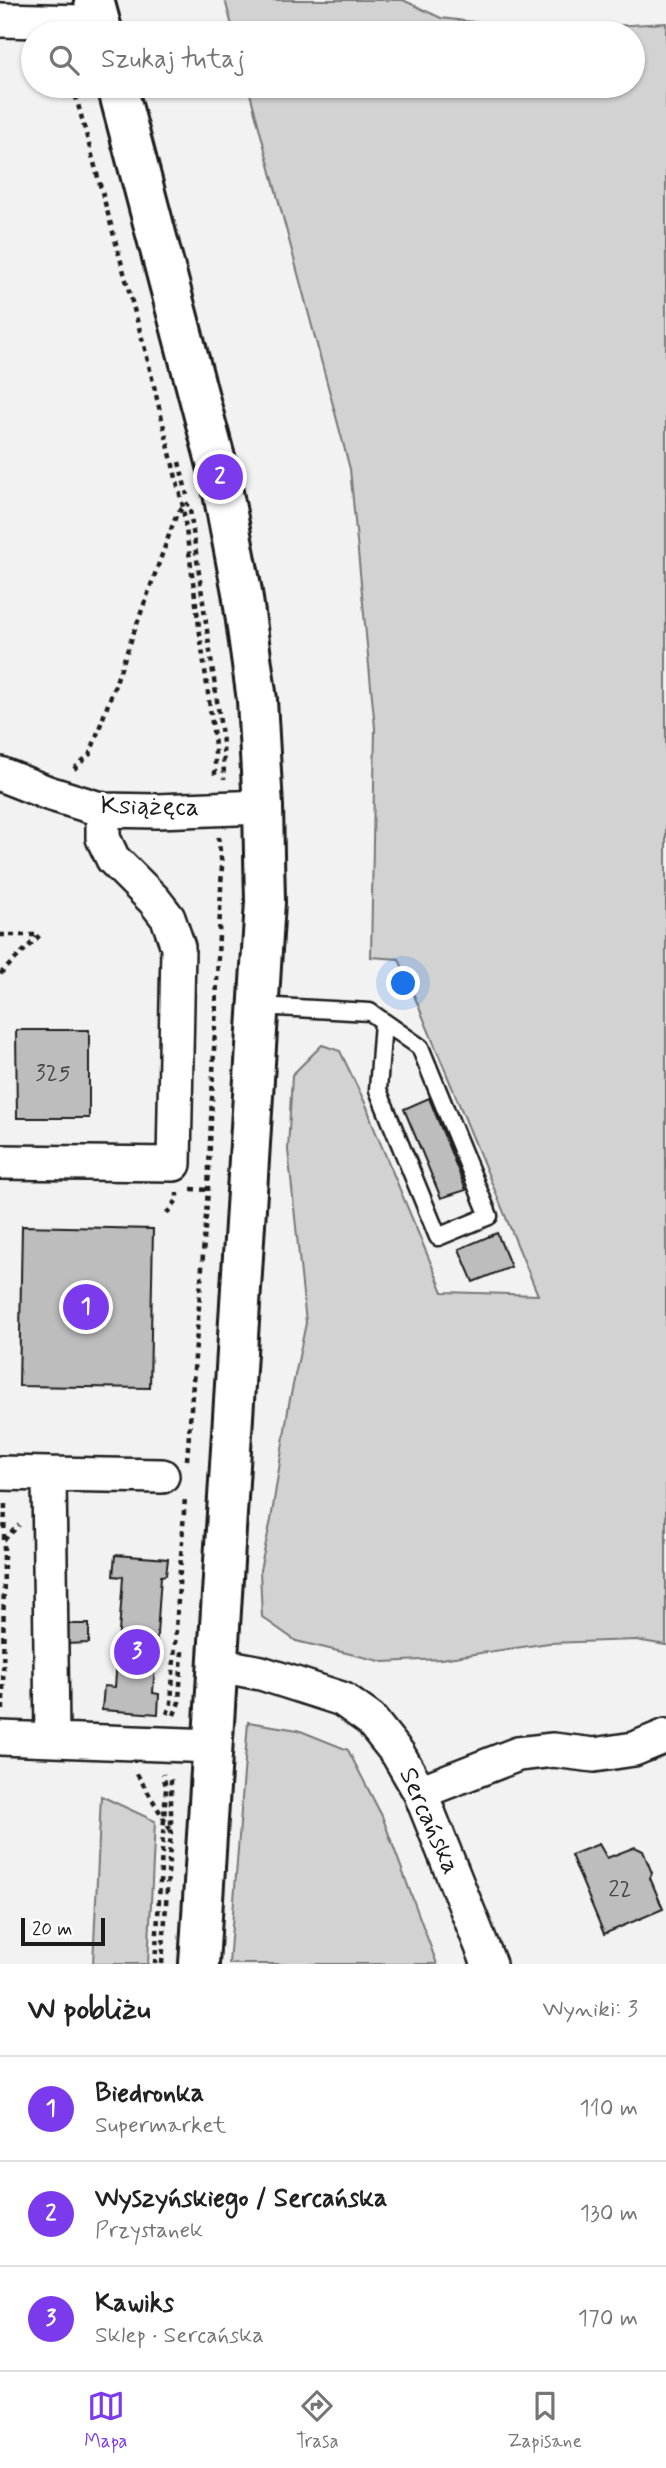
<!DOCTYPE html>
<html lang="pl">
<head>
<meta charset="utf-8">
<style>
  body { margin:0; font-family:Mynerve,sans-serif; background:#f6f6f6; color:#222 }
  .scale { position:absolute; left:21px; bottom:18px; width:84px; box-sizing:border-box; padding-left:7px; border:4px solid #1c1c1c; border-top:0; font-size:19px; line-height:24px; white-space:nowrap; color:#1c1c1c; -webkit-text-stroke:5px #fff; paint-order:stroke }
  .you { position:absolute; left:404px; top:984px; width:24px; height:24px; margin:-18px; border:5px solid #fff; border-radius:50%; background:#1a73e8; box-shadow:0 0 0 10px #1a73e833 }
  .badge { display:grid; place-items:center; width:46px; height:46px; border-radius:50%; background:#7c3aed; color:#fff; font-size:23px; font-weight:700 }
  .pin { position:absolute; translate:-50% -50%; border:4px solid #fff; box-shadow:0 2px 7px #0006 }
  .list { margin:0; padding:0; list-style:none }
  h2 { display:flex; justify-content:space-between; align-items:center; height:91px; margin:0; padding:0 28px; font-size:30px }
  h2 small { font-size:23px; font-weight:400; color:#767676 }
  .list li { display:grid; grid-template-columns:46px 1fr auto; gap:21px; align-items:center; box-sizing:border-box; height:105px; padding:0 28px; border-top:2px solid #e0e0e0 }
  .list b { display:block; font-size:26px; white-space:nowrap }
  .list p { margin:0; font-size:23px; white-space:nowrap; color:#767676 }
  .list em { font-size:23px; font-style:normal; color:#767676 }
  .icon { flex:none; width:38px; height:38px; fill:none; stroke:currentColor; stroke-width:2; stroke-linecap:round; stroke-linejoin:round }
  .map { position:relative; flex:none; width:666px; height:1964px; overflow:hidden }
  .search { position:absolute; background:#fff; box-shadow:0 2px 5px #0004; left:21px; right:21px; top:21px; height:77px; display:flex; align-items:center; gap:18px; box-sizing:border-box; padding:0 24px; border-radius:38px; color:#767676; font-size:26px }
  .sheet { height:406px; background:#fff }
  nav { display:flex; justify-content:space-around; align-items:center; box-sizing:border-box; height:98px; border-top:2px solid #e0e0e0; background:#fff; font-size:19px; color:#767676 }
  nav a { display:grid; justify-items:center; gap:4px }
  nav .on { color:#7c3aed }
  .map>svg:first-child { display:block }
  .green { fill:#d2d2d2; stroke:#777; stroke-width:2 }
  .building { fill:#bdbdbd; stroke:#1c1c1c; stroke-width:2 }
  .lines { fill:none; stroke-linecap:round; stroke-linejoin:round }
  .lane-casing { stroke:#1c1c1c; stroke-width:21 }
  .street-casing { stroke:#1c1c1c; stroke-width:38 }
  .secondary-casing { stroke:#1c1c1c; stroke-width:44 }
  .path { stroke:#1c1c1c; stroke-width:4.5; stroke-dasharray:5 5; stroke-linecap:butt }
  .lane { stroke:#fff; stroke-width:16 }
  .street { stroke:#fff; stroke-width:33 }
  .secondary { stroke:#fff; stroke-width:38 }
  .labels { text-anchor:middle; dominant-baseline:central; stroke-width:7; stroke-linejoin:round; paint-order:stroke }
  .number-label { font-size:23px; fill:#444 }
  .street-label { font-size:26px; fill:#1c1c1c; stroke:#fff }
</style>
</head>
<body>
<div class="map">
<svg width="666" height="1964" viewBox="0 0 666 1964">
  <rect width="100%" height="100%" fill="#f2f2f2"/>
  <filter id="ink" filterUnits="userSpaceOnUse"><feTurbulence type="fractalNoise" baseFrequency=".0143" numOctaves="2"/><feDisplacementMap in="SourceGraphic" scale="14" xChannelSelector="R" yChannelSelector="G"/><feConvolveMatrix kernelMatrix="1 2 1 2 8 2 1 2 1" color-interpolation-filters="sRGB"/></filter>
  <g filter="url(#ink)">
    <path class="green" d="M225,0H403L441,18L538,30L666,23V1645L636,1640L549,1643L441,1659L384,1662L296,1641L262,1617L260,1570L271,1520L289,1404L306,1323L288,1150L292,1075L322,1045L340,1051L367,1107L374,1128L443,1292L538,1295L399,959L371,957L375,728L350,469L248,86H633V33H234Z
      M248,1722L298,1730L348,1750L382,1816L437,1964H229Z
      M101,1796L155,1821L148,1964H93Z"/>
    <path class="building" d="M16,1030H89V1118H17Z
      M429,1098L466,1190L441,1198L404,1109Z
      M22,1226L153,1229L150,1388L19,1386Z
      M497,1233L511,1267L473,1282L459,1249Z
      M115,1555L168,1559L166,1575L161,1576L153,1693L159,1694L158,1714L102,1710L104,1686L115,1687L123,1577L113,1576Z
      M67,1624H89V1643L66,1644Z
      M599,1844L607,1858L635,1847L643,1851L652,1873L650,1878L663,1909L604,1934L571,1855Z"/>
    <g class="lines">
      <g class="lane-casing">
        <path id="lane" d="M258,1006L370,1012L420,1047L489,1216L438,1237L378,1090L383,1022"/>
      </g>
      <g class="street-casing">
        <path id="street" d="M0,20L83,22L99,18
          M0,774L48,793L103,810L157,811L263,807
          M0,1162L174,1164L178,947L168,918L154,900L113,859L103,838V810
          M0,1473L49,1474L52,1739
          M49,1474L162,1476
          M219,1665L261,1673L342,1699L370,1719L398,1754L420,1792L489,1964
          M0,1738L214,1746
          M420,1792L518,1754L553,1750L594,1755L634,1749L666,1736"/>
      </g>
      <g class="secondary-casing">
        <path id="secondary" d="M94,0L103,33
          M117,86L220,477L242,592L257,700L263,807L265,902L199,1964"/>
      </g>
      <path class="path" d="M73,86L146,353L183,507L215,745V779
        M179,462L187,495
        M190,510L223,743L224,779
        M74,769L90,754L177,513L189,503
        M0,935H39
        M0,974L40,935
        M191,1189L210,1190
        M167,1213L177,1200V1193
        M187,1460L208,1190L222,865L218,837
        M4,1539L5,1503
        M3,1710L4,1540L19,1525
        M167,1714L171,1703L185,1497
        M174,1715L179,1702L182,1651
        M137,1774L170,1829
        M155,1964L166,1787L163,1774
        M162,1964L171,1830V1775"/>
      <use href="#lane" class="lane"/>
      <use href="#street" class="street"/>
      <use href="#secondary" class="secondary"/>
    </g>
  </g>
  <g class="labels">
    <g class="number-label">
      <text x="53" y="1074">325</text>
      <text x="620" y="1890">22</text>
    </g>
    <g class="street-label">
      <text transform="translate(150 807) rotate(1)">Książęca</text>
      <text transform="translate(429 1821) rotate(66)">Sercańska</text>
    </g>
  </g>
</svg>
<div class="scale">20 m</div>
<div class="you"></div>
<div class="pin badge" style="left:86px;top:1307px">1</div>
<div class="pin badge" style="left:220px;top:477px">2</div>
<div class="pin badge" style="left:137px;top:1652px">3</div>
<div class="search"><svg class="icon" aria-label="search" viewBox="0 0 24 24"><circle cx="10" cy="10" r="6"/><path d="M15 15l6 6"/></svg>Szukaj tutaj</div>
</div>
<section class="sheet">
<h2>W pobliżu<small>Wyniki: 3</small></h2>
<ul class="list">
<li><span class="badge">1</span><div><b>Biedronka</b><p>Supermarket</p></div><em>110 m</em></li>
<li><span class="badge">2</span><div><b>Wyszyńskiego / Sercańska</b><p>Przystanek</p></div><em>130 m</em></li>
<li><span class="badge">3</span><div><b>Kawiks</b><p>Sklep · Sercańska</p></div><em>170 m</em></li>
</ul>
</section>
<nav>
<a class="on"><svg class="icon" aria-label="map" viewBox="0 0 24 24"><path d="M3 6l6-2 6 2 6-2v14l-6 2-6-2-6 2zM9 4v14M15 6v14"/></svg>Mapa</a>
<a><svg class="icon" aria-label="directions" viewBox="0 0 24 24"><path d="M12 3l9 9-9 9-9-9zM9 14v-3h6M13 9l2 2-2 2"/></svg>Trasa</a>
<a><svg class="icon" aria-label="saved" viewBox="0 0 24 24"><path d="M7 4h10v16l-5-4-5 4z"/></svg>Zapisane</a>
</nav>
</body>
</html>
